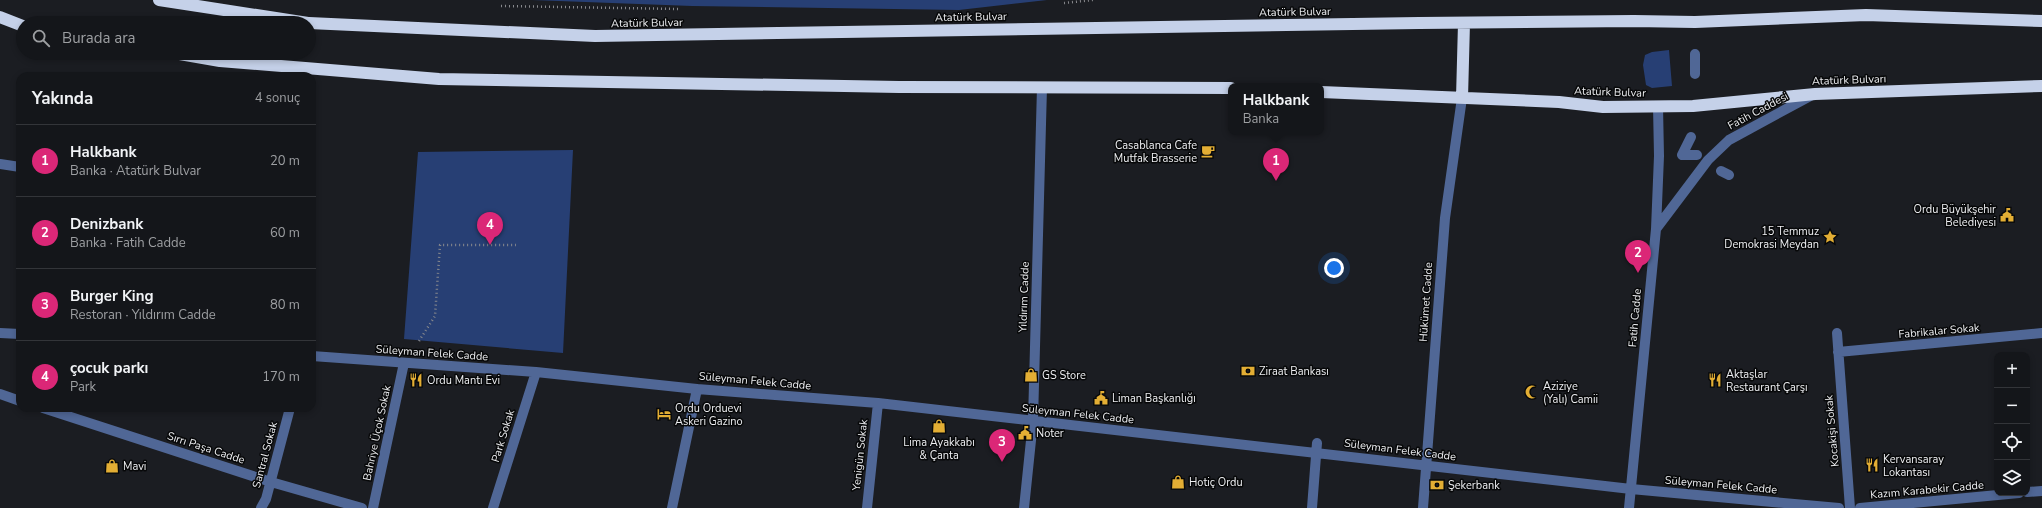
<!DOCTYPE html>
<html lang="tr">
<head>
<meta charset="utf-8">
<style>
  body { margin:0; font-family:"Nunito Sans",sans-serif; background:#212327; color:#f1f3f6 }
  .controls { position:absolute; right:12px; bottom:12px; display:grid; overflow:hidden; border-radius:8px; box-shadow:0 2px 6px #0003 }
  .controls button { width:36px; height:36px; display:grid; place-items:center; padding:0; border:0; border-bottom:1px solid #333539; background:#14161a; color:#f1f3f6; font:20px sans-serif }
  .you { position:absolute; left:1334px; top:268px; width:14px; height:14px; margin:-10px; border:3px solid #fff; border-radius:50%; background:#1a73e8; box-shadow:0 0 0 6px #1a73e833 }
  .badge { display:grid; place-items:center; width:26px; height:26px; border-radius:50%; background:#db2777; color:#fff; font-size:13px; font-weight:700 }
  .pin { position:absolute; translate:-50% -33px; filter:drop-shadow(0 1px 2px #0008) }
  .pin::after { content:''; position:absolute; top:21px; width:14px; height:12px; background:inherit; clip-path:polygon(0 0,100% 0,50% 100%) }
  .popup { position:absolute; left:1228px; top:83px; width:96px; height:52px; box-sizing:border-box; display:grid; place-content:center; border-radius:8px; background:#14161a; filter:drop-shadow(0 1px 3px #0005); font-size:13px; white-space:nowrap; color:#9d9fa2 }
  .popup b { font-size:15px; color:#f1f3f6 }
  .popup::after { content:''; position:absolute; left:50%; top:100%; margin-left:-8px; border:8px solid transparent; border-top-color:#14161a }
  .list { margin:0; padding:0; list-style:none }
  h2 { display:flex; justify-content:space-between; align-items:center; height:52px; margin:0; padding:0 16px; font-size:17px }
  h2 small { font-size:13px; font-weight:400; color:#9d9fa2 }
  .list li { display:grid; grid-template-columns:26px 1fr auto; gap:12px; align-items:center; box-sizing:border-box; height:72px; padding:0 16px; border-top:1px solid #333539 }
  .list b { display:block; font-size:15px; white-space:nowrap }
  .list p { margin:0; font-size:13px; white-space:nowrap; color:#9d9fa2 }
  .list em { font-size:13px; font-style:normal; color:#9d9fa2 }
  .icon { flex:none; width:22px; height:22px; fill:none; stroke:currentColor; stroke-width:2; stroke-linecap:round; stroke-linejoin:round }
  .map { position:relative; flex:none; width:2042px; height:508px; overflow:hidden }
  .search { position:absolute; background:#14161a; box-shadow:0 2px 6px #0003; left:16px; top:16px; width:300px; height:44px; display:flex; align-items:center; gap:10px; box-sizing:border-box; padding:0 14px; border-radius:22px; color:#9d9fa2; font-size:15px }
  .panel { position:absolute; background:#14161a; box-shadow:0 2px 6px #0003; left:16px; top:72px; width:300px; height:340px; border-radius:12px }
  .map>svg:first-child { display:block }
  .green { fill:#273f74 }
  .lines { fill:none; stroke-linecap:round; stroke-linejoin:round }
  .path { stroke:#88898d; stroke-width:2.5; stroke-dasharray:1 3; stroke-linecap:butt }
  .street { stroke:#506796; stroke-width:10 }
  .highway { stroke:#c5d1e9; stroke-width:12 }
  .labels { text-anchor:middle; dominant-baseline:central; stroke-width:3; stroke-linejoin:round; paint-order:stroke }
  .street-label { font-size:11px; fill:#edeef1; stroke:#070809 }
  .poi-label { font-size:11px; fill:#edeef1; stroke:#070809; text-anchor:start }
</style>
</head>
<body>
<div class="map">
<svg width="2042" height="508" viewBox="0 0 2042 508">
  <rect width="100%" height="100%" fill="#1b1d22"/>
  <path class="green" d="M532,0H1047L959,10L692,6Z
    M1669,50L1672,86L1652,88L1646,85L1643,65L1645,55L1652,52Z
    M573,150L563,353L404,339L418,152Z"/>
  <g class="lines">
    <path class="path" d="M1064,3L1093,0
      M501,6L680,9
      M419,341L435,316L440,245H516"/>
    <path class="street" d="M1695,54V74
      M1691,137L1682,155H1697
      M0,164L20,167
      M1721,171L1729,175
      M1656,229L1708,160L1729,140L1812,95
      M0,333L20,334
      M1837,333L1850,508
      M1838,352L2042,333
      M312,356L536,372L697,389L878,403L1631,489L1839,508
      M0,394L20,401
      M43,408L271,482L362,508
      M2027,492L2042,491
      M261,508L266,499L290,408
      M373,508L404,363
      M493,508L536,372
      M672,508L697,389
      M867,508L878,403
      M1024,508L1033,421L1042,87
      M1312,508L1317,443
      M1423,508L1445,218L1462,98
      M1629,508L1656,229L1659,156L1658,106
      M1860,508L2019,493"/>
    <path class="highway" d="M159,0L308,23
      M0,17L23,26
      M309,23L595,36L1419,23L1634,21L1695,22L1866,15L2042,21
      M174,53L220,61L439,79L899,87L1231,88
      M1321,92L1559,102L1603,107L1693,106L1815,94L2042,86
      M1462,98L1464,23"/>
  </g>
  <defs>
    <g id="cafe-bare" transform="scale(1.08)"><path d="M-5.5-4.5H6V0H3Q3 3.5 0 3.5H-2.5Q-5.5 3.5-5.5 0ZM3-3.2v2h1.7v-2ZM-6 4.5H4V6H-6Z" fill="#e3ae34" stroke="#070809" stroke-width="2.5" paint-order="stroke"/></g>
    <g id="civic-bare" transform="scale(1.08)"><path d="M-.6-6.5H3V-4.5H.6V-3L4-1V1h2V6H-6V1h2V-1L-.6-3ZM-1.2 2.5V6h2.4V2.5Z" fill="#e3ae34" stroke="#070809" stroke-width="2.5" paint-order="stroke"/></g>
    <g id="sight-bare" transform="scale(1.08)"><path d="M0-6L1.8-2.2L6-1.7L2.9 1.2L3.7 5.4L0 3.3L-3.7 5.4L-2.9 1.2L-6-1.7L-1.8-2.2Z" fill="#e3ae34" stroke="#070809" stroke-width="2.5" paint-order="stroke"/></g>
    <g id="bank-bare" transform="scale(1.08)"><path d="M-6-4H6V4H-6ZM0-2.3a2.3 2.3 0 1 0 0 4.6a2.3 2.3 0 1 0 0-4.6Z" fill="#e3ae34" stroke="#070809" stroke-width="2.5" paint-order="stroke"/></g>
    <g id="shop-bare" transform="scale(1.08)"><path d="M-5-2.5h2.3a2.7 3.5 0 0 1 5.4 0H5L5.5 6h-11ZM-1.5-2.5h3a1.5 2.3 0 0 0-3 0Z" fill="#e3ae34" stroke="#070809" stroke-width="2.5" paint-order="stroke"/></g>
    <g id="restaurant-bare" transform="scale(1.08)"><path d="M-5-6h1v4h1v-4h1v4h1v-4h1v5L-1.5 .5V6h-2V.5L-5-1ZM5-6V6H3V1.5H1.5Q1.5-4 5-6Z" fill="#e3ae34" stroke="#070809" stroke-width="2.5" paint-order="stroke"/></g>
    <g id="mosque-bare" transform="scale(1.08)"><path d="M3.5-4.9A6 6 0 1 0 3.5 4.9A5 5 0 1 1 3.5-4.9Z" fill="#e3ae34" stroke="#070809" stroke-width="2.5" paint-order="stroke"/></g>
    <g id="hotel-bare" transform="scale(1.08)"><path d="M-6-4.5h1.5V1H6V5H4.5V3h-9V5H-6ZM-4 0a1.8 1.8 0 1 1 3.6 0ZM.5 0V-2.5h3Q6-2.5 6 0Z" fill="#e3ae34" stroke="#070809" stroke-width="2.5" paint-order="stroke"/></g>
  </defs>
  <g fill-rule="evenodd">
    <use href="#cafe-bare" x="1208" y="151"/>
    <use href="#civic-bare" x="2007" y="215"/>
    <use href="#sight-bare" x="1830" y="237"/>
    <use href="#bank-bare" x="1248" y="371"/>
    <use href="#shop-bare" x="1031" y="375"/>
    <use href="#restaurant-bare" x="416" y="380"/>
    <use href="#restaurant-bare" x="1715" y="380"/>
    <use href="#mosque-bare" x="1532" y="392"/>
    <use href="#civic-bare" x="1101" y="398"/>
    <use href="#hotel-bare" x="664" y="414"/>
    <use href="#shop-bare" x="939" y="426"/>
    <use href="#civic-bare" x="1025" y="433"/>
    <use href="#restaurant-bare" x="1872" y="465"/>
    <use href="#shop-bare" x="112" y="466"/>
    <use href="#shop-bare" x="1178" y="482"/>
    <use href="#bank-bare" x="1437" y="485"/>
  </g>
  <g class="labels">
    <g class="street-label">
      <text transform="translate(1295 12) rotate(-1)">Atatürk Bulvar</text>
      <text transform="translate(971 17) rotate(-1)">Atatürk Bulvar</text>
      <text transform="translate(647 23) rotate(-1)">Atatürk Bulvar</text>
      <text transform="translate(1849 80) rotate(-2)">Atatürk Bulvarı</text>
      <text transform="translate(1610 92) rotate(2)">Atatürk Bulvar</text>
      <text transform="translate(1758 111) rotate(-28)">Fatih Caddesi</text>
      <text transform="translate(1024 297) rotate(-88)">Yıldırım Cadde</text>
      <text transform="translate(1426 302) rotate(-86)">Hükümet Cadde</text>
      <text transform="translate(1635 318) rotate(-85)">Fatih Cadde</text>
      <text transform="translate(1939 331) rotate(-5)">Fabrikalar Sokak</text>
      <text transform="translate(432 353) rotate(4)">Süleyman Felek Cadde</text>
      <text transform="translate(755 381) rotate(5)">Süleyman Felek Cadde</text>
      <text transform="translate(1078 414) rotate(6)">Süleyman Felek Cadde</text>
      <text transform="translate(1832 431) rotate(-95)">Kocakişi Sokak</text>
      <text transform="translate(377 433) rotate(-78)">Bahriye Üçok Sokak</text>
      <text transform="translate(503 436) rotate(-73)">Park Sokak</text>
      <text transform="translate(206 448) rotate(18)">Sırrı Paşa Cadde</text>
      <text transform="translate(1400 450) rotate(7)">Süleyman Felek Cadde</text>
      <text transform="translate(265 455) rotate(-75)">Santral Sokak</text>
      <text transform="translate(860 455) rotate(-84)">Yenigün Sokak</text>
      <text transform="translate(1721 485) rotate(5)">Süleyman Felek Cadde</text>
      <text transform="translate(1927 490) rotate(-5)">Kazım Karabekir Cadde</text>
    </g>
    <g class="poi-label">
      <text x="1197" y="145" text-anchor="end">Casablanca Cafe<tspan x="1197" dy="13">Mutfak Brasserie</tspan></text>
      <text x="1996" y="209" text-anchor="end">Ordu Büyükşehir<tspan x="1996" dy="13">Belediyesi</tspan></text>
      <text x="1819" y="231" text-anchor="end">15 Temmuz<tspan x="1819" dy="13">Demokrasi Meydan</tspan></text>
      <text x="1259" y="371">Ziraat Bankası</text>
      <text x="1726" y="374">Aktaşlar<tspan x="1726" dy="13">Restaurant Çarşı</tspan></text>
      <text x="1042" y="375">GS Store</text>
      <text x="427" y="380">Ordu Mantı Evi</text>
      <text x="1543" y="386">Aziziye<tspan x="1543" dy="13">(Yalı) Camii</tspan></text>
      <text x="1112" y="398">Liman Başkanlığı</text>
      <text x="675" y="408">Ordu Orduevi<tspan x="675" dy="13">Askeri Gazino</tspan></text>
      <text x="1036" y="433">Noter</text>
      <text x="939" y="442" text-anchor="middle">Lima Ayakkabı<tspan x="939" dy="13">&amp; Çanta</tspan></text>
      <text x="1883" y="459">Kervansaray<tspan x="1883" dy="13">Lokantası</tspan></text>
      <text x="123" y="466">Mavi</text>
      <text x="1189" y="482">Hotiç Ordu</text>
      <text x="1448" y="485">Şekerbank</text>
    </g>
  </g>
</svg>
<div class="controls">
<button>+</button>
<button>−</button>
<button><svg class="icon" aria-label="locate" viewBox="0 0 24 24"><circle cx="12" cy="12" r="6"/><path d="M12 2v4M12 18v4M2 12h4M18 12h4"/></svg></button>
<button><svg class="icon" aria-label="layers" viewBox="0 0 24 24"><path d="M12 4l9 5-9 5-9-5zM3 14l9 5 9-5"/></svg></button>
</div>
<div class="you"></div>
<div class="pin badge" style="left:1276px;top:181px">1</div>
<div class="popup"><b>Halkbank</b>Banka</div>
<div class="pin badge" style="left:1638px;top:273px">2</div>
<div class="pin badge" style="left:1002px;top:462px">3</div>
<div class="pin badge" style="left:490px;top:245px">4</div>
<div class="search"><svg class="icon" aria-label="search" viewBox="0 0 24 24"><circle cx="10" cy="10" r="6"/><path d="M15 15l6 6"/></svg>Burada ara</div>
<section class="panel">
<h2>Yakında<small>4 sonuç</small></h2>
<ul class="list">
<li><span class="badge">1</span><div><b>Halkbank</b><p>Banka · Atatürk Bulvar</p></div><em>20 m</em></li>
<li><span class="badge">2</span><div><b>Denizbank</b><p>Banka · Fatih Cadde</p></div><em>60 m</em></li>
<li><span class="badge">3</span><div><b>Burger King</b><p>Restoran · Yıldırım Cadde</p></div><em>80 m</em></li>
<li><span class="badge">4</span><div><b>çocuk parkı</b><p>Park</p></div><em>170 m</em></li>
</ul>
</section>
</div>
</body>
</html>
